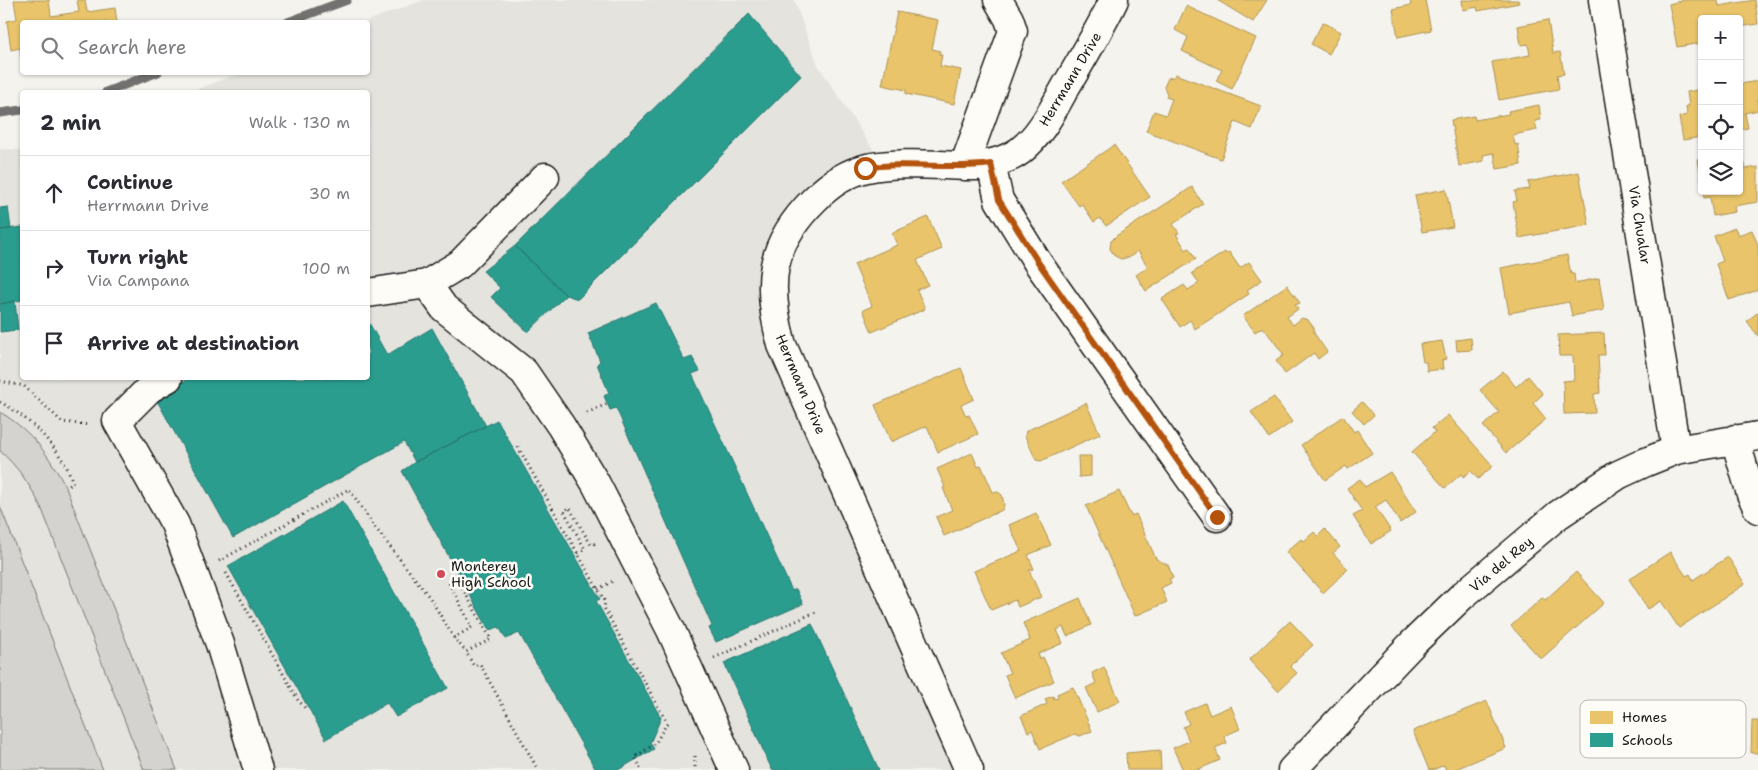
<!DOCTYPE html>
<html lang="en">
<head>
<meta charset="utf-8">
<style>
  body { margin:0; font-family:"Shantell Sans",sans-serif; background:#f2f2f3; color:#2b2b33 }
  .controls { position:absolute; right:15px; top:15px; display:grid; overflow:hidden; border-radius:5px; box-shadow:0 1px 4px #0004 }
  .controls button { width:45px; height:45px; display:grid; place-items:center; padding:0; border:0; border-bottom:1px solid #e1e1e2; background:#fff; color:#2b2b33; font:25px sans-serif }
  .stop { position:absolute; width:15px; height:15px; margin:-11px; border:4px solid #b45309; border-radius:50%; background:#fff }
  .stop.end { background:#b45309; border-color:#fff; box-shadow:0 1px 5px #0008 }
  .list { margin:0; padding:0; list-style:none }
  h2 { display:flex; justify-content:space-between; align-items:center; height:65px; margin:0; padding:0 20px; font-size:21px }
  h2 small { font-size:16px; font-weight:400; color:#7c7c81 }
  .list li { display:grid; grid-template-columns:32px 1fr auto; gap:15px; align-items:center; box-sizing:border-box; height:75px; padding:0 20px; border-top:1px solid #e1e1e2 }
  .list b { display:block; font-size:19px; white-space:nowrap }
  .list p { margin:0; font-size:16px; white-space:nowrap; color:#7c7c81 }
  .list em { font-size:16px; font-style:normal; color:#7c7c81 }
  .icon { flex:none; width:28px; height:28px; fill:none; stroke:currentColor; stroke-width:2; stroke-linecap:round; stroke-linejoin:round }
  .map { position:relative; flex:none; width:1758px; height:770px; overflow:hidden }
  .search { position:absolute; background:#fff; box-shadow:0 1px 4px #0004; left:20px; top:20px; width:350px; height:55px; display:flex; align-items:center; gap:12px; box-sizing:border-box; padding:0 18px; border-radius:5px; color:#7c7c81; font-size:19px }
  .panel { position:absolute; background:#fff; box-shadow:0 1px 4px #0004; left:20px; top:90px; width:350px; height:290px; border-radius:5px }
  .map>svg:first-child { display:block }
  .built { fill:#e4e3de }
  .green { fill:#d4d3cf; stroke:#787876 }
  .homes { fill:#e9c46a; stroke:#ac9253 }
  .schools { fill:#2a9d8f; stroke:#26766c }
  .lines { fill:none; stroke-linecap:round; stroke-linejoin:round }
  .stream { stroke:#72716f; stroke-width:9 }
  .minor-casing { stroke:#1c1c1c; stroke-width:31 }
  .path { stroke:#1c1c1c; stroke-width:3; stroke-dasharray:1 4; stroke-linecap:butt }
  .minor { stroke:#fdfcf7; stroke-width:28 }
  .route { stroke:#b45309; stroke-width:6 }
  .poi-dot { fill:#d1495b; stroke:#fdfcf7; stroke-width:2 }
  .labels { text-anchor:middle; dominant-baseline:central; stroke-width:5; stroke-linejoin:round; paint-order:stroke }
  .street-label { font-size:14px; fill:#1c1c1c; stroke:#fdfcf7 }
  .poi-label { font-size:14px; fill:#1c1c1c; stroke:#fdfcf7; text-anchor:start }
  .key { fill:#fdfcf7; stroke:#bab9b5; stroke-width:1 }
  .key-label { font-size:14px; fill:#1c1c1c }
</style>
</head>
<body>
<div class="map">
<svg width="1758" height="770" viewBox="0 0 1758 770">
  <rect width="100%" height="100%" fill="#f4f3ee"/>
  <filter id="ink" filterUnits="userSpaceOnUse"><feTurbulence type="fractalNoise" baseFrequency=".02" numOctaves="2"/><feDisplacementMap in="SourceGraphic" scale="10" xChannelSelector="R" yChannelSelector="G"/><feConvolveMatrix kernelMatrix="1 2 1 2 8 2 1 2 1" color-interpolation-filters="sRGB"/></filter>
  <g filter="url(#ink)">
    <path class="built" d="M424,0H794L818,65L883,165L808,205L773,295L969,770H0V149L22,150V378H368V92H190L240,73L368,72V22H364Z"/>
    <path class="green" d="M0,412C33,432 49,455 66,488L177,770H144L41,507C30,485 18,467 0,451Z
      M0,506L103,770H0Z"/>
    <path class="homes" d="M14,0H49L51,16L79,12L77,0H85L87,12L115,8L117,22H22V66L20,48L11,50L7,21L17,19Z
      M1217,0H1267L1253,22Z
      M1410,0H1425L1431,30L1398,37L1393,9L1411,5Z
      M1462,0H1518L1519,3L1478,11L1477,7L1463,10Z
      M1684,0H1718L1719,6L1755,0L1758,24L1739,27V19H1702V43L1677,47L1669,4Z
      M1186,6L1256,38L1232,89L1216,81L1222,70L1182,51L1188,37L1175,30Z
      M897,12L938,20L932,49L940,51L939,55H942L940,66L961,70L954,104L906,94V90L882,85Z
      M1548,20L1553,53L1560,52L1564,74L1557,75L1559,89L1499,100L1492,62L1530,55L1528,44L1521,45L1518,26Z
      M1323,22L1341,32L1329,54L1311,44Z
      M1175,74L1261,106L1252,129L1235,122L1221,159L1146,131L1154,111L1166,115L1172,99L1166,97L1167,94L1164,87L1168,78L1174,77Z
      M1739,81L1740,84L1758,81V110L1745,113L1748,128L1739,130Z
      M1702,89V137L1683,140L1679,117L1687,115L1686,106H1689L1687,92Z
      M1539,105L1541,120L1535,121L1537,130L1513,135L1515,145L1518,144L1521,165L1497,169L1494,153L1483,155L1484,161L1459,166L1451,120L1474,116L1475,120L1509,114L1508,111Z
      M1114,145L1150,197L1106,226L1100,218L1094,222L1082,204L1079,206L1061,181Z
      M1702,159V185L1698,160Z
      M1745,164V169L1758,167V202L1734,206L1735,212L1713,216L1710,197L1704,198L1703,191H1739V165Z
      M1579,172L1589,225L1519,238L1513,202L1517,201L1515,191L1530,189L1528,182Z
      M1192,187L1203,204L1173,224L1179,233L1176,234L1186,250L1189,248L1196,259L1146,291L1136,275L1148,267L1138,251L1130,257L1121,259L1115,256L1110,249L1111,241L1116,236Z
      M1446,189L1453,227L1422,232L1415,195Z
      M928,217L942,249L917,260L928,285L917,290L925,309L872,332L863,310L872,306L854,264L897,245L892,233Z
      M1735,228L1738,235L1752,230L1758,245V290L1729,300L1716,264L1723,261L1714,236Z
      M1225,252L1226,254L1229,252L1240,268L1249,262L1262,280L1247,290L1249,294L1195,329L1190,320L1180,327L1162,299L1184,285L1188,290L1199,283L1192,273Z
      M1567,255L1571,274H1574L1575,283L1599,278L1604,310L1572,316L1569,302L1509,313L1501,268Z
      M1287,285L1300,303L1295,305L1298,309L1287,317L1293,325L1302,318L1308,320L1314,328V333L1327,352L1318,359L1314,353L1285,374L1276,361L1284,355L1263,327L1255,332L1243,316Z
      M1758,312V336L1747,321Z
      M1604,333L1605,355H1598L1600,393L1594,394L1595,413L1564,414L1563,381L1574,380L1573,356H1559L1558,335Z
      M1471,338L1472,350L1457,351L1456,340Z
      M1442,341L1446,359L1442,360L1443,369L1427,371L1426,362H1423L1420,344Z
      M961,368L974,399L961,405L966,416L969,415L978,434L938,452L927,426L891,442L875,405Z
      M1503,371L1516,387L1528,376L1543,394L1533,403L1546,419L1506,453L1483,426L1499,412L1480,390Z
      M1274,397L1292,422L1269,438L1251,412Z
      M1362,402L1374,415L1364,424L1352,411Z
      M1086,403L1100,434L1041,461L1036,460L1025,436L1026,431Z
      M1448,415L1493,466L1478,479L1471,471L1463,477L1461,474L1445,488L1412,452L1435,432L1432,428Z
      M1343,416L1354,432L1357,430L1372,453L1348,469L1346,466L1325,480L1301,445Z
      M972,453L978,467L981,465L993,492H998L1002,495L1004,505L1002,510L998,512L944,536L936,517L952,510L943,488L945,487L937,469Z
      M1078,456H1091V476L1079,477Z
      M1390,472L1416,512L1400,523L1386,500L1375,507L1391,531L1371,544L1353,516L1362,511L1347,488L1360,479L1365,487Z
      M1119,491L1131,516L1136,514L1156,559L1168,565L1173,578L1169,579L1171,583L1161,588L1167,602L1135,616L1086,506Z
      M1036,513L1051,545L1028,555L1034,569L1029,570L1041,597L1018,607L1015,600L991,610L974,571L1021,551L1009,525Z
      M1325,529L1340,547L1333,553L1348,569L1323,593L1286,552L1301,539L1304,541L1314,532L1318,536Z
      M1670,552L1686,576L1690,574L1693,580L1728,557L1745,584L1679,628L1661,601L1648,609L1629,579Z
      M1576,572L1604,603L1541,659L1511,626L1542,598L1545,600Z
      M1080,598L1091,625L1067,636L1063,627L1057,630L1063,643L1038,654L1040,659L1043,657L1054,681L1015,698L1005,675L1010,673L1001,653L1030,640L1023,623Z
      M1290,621L1313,645L1290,666L1297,673L1278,691L1249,660Z
      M1104,667L1120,701L1097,712L1086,688L1096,683L1092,673Z
      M1073,687L1092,731L1080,736L1075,734L1040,749L1032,730L1028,732L1021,716L1047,704L1045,699L1053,696L1054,699L1058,698L1057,694Z
      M1487,701L1506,748L1453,770H1446L1444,765L1433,770H1429L1413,731Z
      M1205,703L1210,715L1231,706L1240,729L1224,736L1227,743L1215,748L1220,760L1197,770H1183L1173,748L1189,741L1183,727L1189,724L1184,712Z
      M1752,721H1758V753H1751Z
      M1160,750L1161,770H1127L1126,753Z"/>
    <path class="schools" d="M749,14L801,76L578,299L566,295L515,246Z
      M8,207L11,229L0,230V208Z
      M22,227V300L0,304V230Z
      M515,246L566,295L528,332L491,297L500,288L483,271Z
      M15,301L18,330L0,332V304Z
      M656,303L684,360L692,357L700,371L692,374L792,591L796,589L803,604L716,642L709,628L712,626L616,408L610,410L604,396L609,393L597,364L600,361L588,333Z
      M368,321L387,355L432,328L486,426L415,462L404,442L233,538L155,397L190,378H368Z
      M497,420L600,599L596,601L661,718L650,743L654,749L618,770H596L519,633L506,639L499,627L489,630L402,471L415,462Z
      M343,501L448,688L396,717L387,703L326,739L228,566Z
      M812,624L879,770H772L724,663Z"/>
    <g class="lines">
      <path class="stream" d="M288,22L347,0
        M106,92L158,72
        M0,113L22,110"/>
      <g class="minor-casing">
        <path id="minor" d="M1603,0L1676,450
          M991,164L999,200L1038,263L1217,517
          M964,166L1013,31L1009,19L998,0
          M427,284L460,264L545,177
          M368,293L427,284L444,308L524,372L561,426L596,484L671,630L734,770
          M168,378L149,389L117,421L175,524L220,644L258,770
          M1735,439L1751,494L1758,509
          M969,770L782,345C765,284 769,244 815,199C830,184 846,173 867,168C903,161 940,166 977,166C991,164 1008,160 1020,151C1042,134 1054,107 1068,83C1084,56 1100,29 1114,0
          M1292,770L1413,643L1462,596L1558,515L1618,475L1646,462L1676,450L1758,436"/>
      </g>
      <path class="path" d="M0,381L24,386L62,422L90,425
        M0,402C23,414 47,436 61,458C67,465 70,475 73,483L66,488
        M587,413L607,404
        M518,447L605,602L604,608L667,723L655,744L635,757L642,770
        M578,553L585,549L564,511L569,507L591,545L596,543
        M219,561L349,489L374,526L430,598L454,638L466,652
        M226,573L298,700L307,710
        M455,575L491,639L466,652L474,666L480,664L538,770
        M449,583L472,627L454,638
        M598,589L613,581
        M714,658L816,612
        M695,756V770"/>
      <use href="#minor" class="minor"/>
    </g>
  </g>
  <g class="lines" filter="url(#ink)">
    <path class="route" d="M865,168C907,161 949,170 991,164L999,200L1038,262L1217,517"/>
  </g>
  <circle class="poi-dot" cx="441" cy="574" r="5"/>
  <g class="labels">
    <g class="street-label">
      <text transform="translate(1070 79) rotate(-59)">Herrmann Drive</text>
      <text transform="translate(1640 225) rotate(81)">Via Chualar</text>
      <text transform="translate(801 384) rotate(67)">Herrmann Drive</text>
      <text transform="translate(1501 564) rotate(-40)">Via del Rey</text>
    </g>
    <g class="poi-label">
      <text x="451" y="566">Monterey<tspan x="451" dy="16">High School</tspan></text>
    </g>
  </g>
  <rect x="1580" y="700" width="166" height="58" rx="8" class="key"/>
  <rect x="1590" y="711" width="23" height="13" fill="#e9c46a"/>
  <rect x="1590" y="733" width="23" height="14" fill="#2a9d8f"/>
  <g class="key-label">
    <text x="1622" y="722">Homes</text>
    <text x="1622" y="745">Schools</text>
  </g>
</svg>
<div class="controls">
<button>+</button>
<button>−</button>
<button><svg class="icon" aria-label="locate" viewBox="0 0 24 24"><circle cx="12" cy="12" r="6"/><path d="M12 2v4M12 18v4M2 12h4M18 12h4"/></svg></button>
<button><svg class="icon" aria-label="layers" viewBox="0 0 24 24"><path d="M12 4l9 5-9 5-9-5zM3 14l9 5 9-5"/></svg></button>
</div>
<div class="stop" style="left:865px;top:168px"></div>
<div class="stop end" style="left:1217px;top:517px"></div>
<div class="search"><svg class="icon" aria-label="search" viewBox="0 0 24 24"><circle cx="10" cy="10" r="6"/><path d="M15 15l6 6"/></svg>Search here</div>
<section class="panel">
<h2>2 min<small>Walk · 130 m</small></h2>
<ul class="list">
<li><svg class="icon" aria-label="ahead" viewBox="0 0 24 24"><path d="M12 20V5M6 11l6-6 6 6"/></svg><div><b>Continue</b><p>Herrmann Drive</p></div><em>30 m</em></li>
<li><svg class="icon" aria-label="right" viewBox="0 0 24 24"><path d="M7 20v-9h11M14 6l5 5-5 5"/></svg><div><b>Turn right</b><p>Via Campana</p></div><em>100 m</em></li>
<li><svg class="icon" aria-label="arrive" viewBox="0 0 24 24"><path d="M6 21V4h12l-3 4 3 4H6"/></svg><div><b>Arrive at destination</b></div></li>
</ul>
</section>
</div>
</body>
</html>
